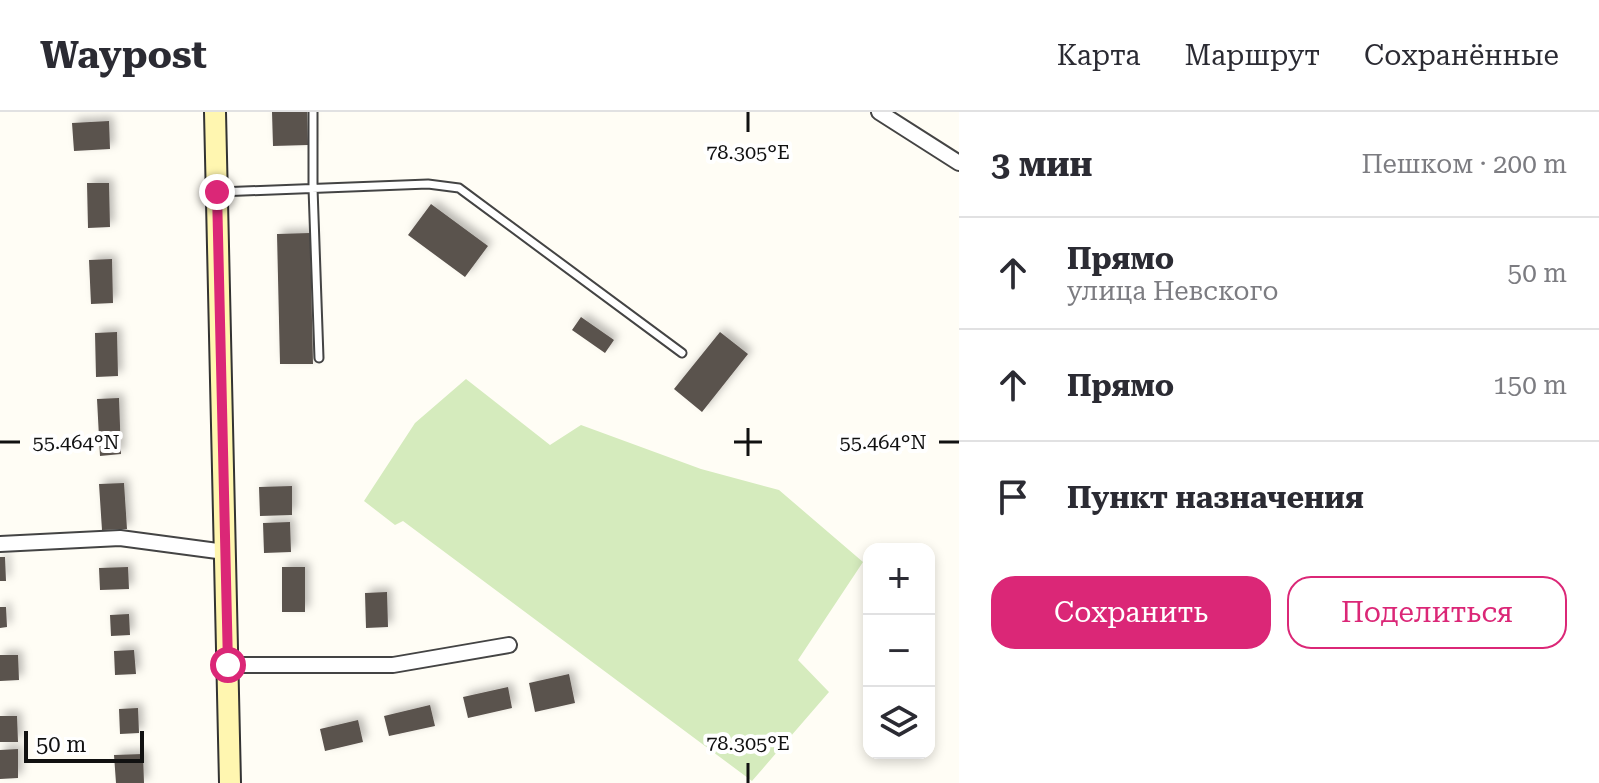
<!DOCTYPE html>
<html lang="ru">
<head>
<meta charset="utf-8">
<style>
  body { margin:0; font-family:"Roboto Serif",serif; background:#f2f2f3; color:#2b2b33 }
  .controls { position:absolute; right:24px; bottom:24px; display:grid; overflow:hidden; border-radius:16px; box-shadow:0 4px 12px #0003 }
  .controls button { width:72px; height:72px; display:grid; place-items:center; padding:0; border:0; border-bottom:2px solid #e1e1e2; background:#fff; color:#2b2b33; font:40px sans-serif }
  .scale { position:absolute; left:24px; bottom:20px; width:120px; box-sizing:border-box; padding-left:8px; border:4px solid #111; border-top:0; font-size:22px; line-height:28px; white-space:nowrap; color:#111; -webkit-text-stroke:6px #fff; paint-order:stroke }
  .stop { position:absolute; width:24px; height:24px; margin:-18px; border:6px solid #db2777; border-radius:50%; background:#fff }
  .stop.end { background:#db2777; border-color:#fff; box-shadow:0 2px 8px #0008 }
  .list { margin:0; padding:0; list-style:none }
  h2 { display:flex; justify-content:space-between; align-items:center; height:104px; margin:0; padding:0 32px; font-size:34px }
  h2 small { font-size:26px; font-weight:400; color:#7c7c81 }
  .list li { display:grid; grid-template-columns:52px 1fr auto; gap:24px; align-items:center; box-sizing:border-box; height:112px; padding:0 32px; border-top:2px solid #e1e1e2 }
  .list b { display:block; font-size:30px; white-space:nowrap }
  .list p { margin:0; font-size:26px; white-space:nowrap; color:#7c7c81 }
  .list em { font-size:26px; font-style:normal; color:#7c7c81 }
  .actions { display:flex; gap:16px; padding:24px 32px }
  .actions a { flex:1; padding:18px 0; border:2px solid #db2777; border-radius:24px; text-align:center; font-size:28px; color:#db2777 }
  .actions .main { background:#db2777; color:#fff }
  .icon { flex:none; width:44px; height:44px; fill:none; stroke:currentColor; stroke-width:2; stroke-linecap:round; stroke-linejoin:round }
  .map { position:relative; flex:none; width:959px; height:671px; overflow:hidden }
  header { display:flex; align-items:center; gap:48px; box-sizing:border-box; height:112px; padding:0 40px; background:#fff; border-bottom:2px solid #e1e1e2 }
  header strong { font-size:38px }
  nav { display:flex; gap:44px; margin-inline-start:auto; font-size:28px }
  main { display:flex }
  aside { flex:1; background:#fff }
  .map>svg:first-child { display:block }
  .green { fill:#d5ebbd }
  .building { fill:#5a524d; filter:url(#shadow) }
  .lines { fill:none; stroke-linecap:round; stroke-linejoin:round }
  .service-casing { stroke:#444; stroke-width:11 }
  .minor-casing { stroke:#444; stroke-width:18 }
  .secondary-casing { stroke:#333; stroke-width:24 }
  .service { stroke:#fff; stroke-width:7 }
  .minor { stroke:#fff; stroke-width:14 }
  .secondary { stroke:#fff6b0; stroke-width:20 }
  .route { stroke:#db2777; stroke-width:10 }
  .ticks { fill:none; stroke:#111; stroke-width:3 }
  .ticks-label { font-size:20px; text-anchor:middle; fill:#111; stroke:#fff; stroke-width:8; stroke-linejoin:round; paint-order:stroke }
</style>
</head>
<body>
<header>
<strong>Waypost</strong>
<nav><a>Карта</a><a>Маршрут</a><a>Сохранённые</a></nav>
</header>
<main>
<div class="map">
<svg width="959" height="671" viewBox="0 0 959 671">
  <defs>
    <filter id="shadow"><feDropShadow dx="4.5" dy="-4.5" stdDeviation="4" flood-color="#0004"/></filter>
  </defs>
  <rect width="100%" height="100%" fill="#fffdf5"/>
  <path class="green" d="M466,267L550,333L581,313L701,357L779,378L863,450L798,548L829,580L752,669L403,409L395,413L364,389L415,311Z"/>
  <path class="building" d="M272,0H307L308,33L273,34Z
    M109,9L110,37L74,39L72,11Z
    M87,71H109L110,115L88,116Z
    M431,92L488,134L465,165L408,123Z
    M310,121L313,252H280L277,122Z
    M112,147L113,191L91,192L89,148Z
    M581,205L614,228L605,241L572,218Z
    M117,220L118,264L96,265L95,221Z
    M720,220L748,242L702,300L674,277Z
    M119,286L121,342L100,344L97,287Z
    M124,371L127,417L102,418L99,372Z
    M292,374V403L260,404L259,375Z
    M290,410L291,440L264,441L263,411Z
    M0,445H5L6,469H0Z
    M128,455L129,477L100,478L99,456Z
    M282,455H305V500H282Z
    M387,480L388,515L366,516L365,481Z
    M0,495H6L7,515L0,516Z
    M129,502L130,523L111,524L110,503Z
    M134,538L136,562L115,563L114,539Z
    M0,543H18L19,568L0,569Z
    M569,562L575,591L535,600L529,571Z
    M508,575L512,596L468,606L463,585Z
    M430,593L435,614L389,624L384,604Z
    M138,596L139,621L120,622L119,597Z
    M0,604H17L18,630H0Z
    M358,608L363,630L325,639L320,617Z
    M18,637V666L0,667V638Z
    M143,642L144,671H116L114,643Z"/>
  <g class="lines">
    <g class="service-casing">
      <path id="service" d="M313,0V76L319,246
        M219,80L428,72L459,76L682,241"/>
    </g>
    <g class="minor-casing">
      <path id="minor" d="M879,0L959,51
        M0,432L120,426L225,440
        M228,553H393L509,533"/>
    </g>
    <g class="secondary-casing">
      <path id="secondary" d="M215,0L230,671"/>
    </g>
    <use href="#service" class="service"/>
    <use href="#minor" class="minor"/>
    <use href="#secondary" class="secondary"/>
  </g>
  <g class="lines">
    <path class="route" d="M217,80L228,553"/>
  </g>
  <path class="ticks" d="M748,0V20M748,316V344M0,330H20M734,330H762M939,330H959M748,651V671"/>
  <g class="ticks-label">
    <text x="748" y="47">78.305°E</text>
    <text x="76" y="337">55.464°N</text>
    <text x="883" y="337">55.464°N</text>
    <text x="748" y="638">78.305°E</text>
  </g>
</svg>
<div class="controls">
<button>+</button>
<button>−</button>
<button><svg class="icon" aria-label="layers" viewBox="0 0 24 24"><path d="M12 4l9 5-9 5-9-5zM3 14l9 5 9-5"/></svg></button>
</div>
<div class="scale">50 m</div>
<div class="stop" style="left:228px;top:553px"></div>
<div class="stop end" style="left:217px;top:80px"></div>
</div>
<aside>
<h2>3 мин<small>Пешком · 200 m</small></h2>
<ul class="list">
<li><svg class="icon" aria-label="ahead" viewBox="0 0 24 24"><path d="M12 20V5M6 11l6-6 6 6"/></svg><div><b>Прямо</b><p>улица Невского</p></div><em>50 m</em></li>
<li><svg class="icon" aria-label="ahead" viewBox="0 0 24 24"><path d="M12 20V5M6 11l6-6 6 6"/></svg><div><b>Прямо</b></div><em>150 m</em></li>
<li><svg class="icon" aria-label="arrive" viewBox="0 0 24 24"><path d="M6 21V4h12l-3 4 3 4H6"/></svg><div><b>Пункт назначения</b></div></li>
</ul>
<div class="actions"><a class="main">Сохранить</a><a>Поделиться</a></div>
</aside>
</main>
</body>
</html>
